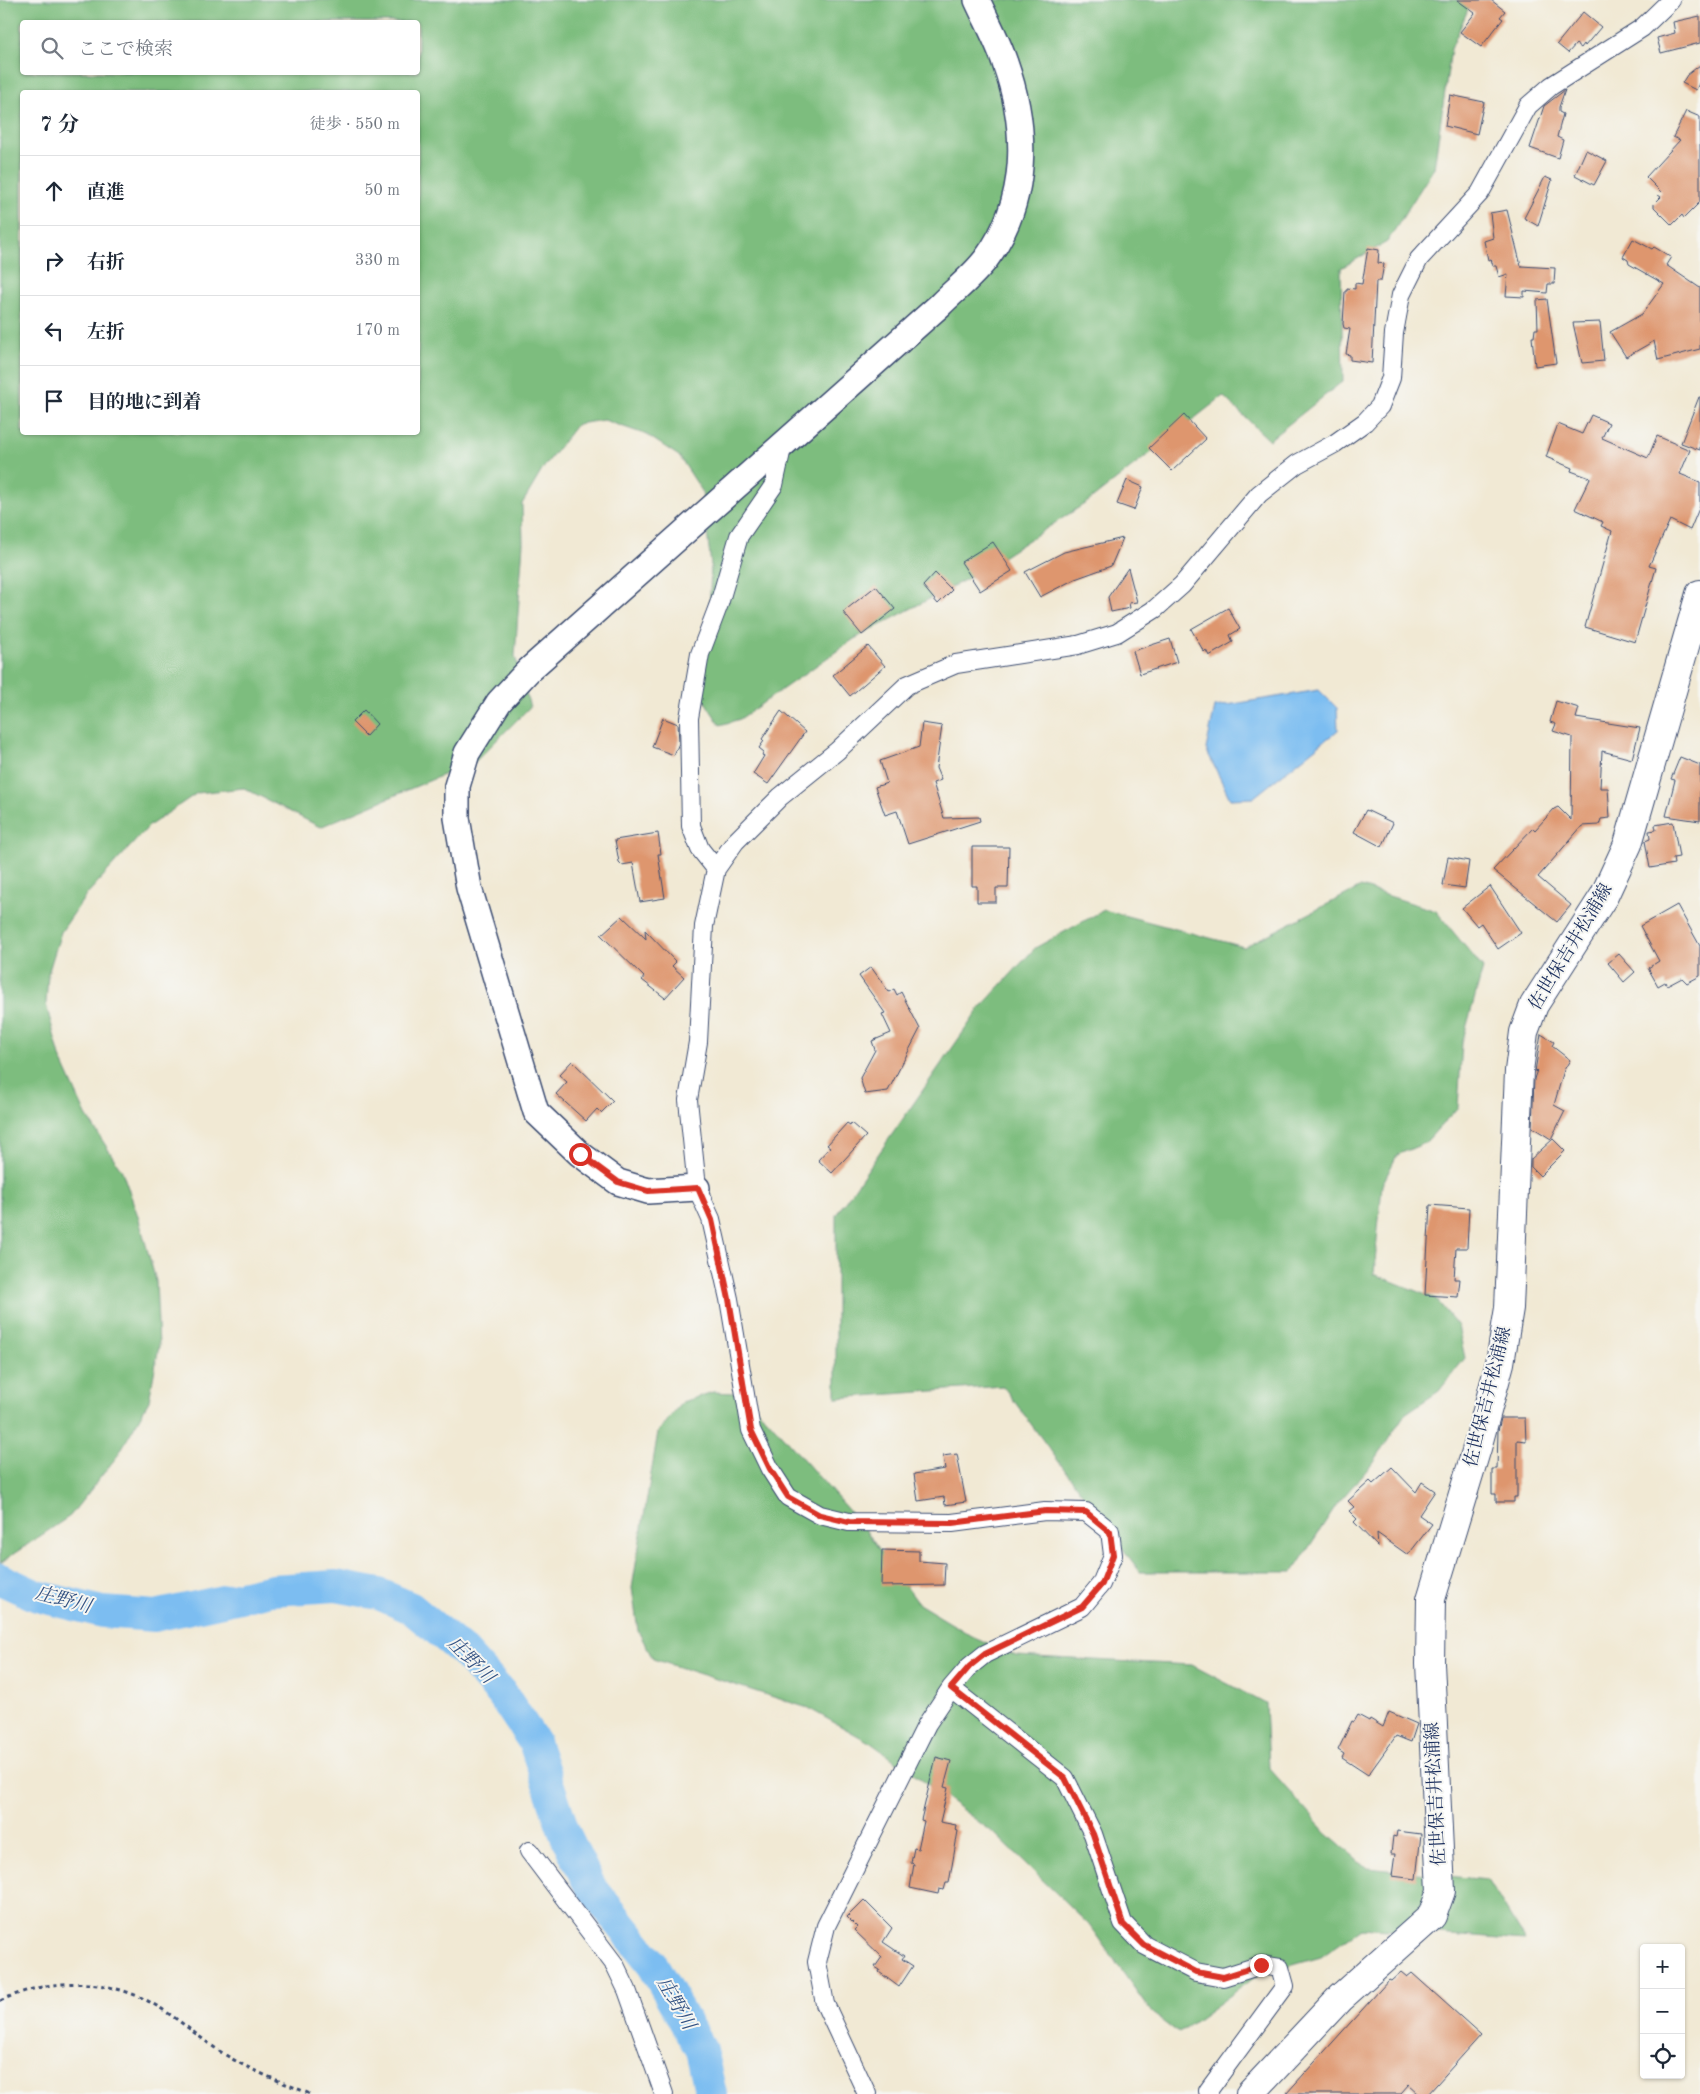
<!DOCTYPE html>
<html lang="ja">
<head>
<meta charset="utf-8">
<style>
  body { margin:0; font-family:"Old Standard TT","Noto Serif JP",serif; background:#f2f2f3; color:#1f2937 }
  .controls { position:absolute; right:15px; bottom:15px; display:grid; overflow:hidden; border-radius:5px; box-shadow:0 1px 4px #0004 }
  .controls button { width:45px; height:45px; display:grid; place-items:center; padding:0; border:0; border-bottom:1px solid #e0e1e3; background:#fff; color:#1f2937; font:25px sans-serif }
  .stop { position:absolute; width:15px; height:15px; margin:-11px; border:4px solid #d93025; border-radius:50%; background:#fff }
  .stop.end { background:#d93025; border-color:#fff; box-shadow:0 1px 5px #0008 }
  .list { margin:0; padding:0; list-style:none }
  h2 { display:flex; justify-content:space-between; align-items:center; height:65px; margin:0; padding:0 20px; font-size:21px }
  h2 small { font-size:16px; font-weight:400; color:#747a83 }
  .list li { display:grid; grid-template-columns:32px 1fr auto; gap:15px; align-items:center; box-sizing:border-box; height:70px; padding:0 20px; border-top:1px solid #e0e1e3 }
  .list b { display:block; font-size:19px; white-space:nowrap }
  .list em { font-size:16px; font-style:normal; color:#747a83 }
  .icon { flex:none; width:28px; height:28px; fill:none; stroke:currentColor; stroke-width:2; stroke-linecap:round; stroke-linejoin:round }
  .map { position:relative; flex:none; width:1700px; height:2094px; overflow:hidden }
  .search { position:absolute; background:#fff; box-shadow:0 1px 4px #0004; left:20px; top:20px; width:400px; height:55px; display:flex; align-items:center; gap:12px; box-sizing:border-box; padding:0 18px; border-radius:5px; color:#747a83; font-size:19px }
  .panel { position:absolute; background:#fff; box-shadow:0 1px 4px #0004; left:20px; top:90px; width:400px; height:345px; border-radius:5px }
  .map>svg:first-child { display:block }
  .forest { fill:#7dbd7e; stroke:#4c766e; fill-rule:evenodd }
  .water { fill:#7bbdf1; stroke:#4b76a8 }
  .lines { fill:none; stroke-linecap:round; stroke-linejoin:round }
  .river { stroke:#7bbdf1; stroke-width:32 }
  .building { fill:#de966e }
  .street-casing { stroke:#3b4b70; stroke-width:20 }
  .secondary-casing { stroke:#3b4b70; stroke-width:28 }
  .primary-casing { stroke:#3b4b70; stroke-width:30 }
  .path { stroke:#3b4b70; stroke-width:3; stroke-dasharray:4 4; stroke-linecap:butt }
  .street { stroke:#fff; stroke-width:18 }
  .secondary { stroke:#fff; stroke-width:25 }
  .primary { stroke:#fff; stroke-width:28 }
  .route { stroke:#d93025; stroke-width:6 }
  .labels { text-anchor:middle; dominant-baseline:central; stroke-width:4; stroke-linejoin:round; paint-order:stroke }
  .street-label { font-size:18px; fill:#1b2f5e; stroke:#f6f6f2 }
  .water-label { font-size:19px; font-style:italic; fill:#335283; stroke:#f6f6f2 }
</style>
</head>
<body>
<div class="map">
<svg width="1700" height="2094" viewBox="0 0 1700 2094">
  <rect width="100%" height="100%" fill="#f6f6f2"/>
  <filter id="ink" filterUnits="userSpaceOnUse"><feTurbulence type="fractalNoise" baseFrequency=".02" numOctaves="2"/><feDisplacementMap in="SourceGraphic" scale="10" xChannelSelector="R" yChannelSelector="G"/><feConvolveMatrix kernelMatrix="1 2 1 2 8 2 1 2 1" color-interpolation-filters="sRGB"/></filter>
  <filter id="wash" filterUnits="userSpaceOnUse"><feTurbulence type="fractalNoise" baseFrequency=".0096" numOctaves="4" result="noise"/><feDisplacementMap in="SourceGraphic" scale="20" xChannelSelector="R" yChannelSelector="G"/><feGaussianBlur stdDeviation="1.12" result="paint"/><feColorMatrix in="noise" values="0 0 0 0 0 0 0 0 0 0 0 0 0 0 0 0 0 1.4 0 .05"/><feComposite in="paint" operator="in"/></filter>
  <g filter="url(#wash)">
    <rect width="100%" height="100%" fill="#f1e9d4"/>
    <path class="forest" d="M0,0H1472L1451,49L1434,168L1387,242L1341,268L1343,381L1269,440L1223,396L1089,501L976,574L854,639L740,719L720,725L702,697L709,623L711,565L702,491L679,456L647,435L604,420L577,424L544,467L522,504L523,543L515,656L530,707L476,761L320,827L244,788L197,793L149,826L87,894L61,932L48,974L46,1004L60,1057L86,1115L122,1171L138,1216L156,1281L159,1346L149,1401L118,1455L70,1516L0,1563ZM22,22H418V72H22ZM22,92H418V432H22Z
      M1361,887L1436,911L1483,968L1462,1043L1458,1107L1425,1143L1397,1155L1382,1185L1374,1274L1436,1299L1458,1326L1465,1358L1439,1391L1405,1414L1373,1463L1337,1504L1293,1572H1140L1003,1386L836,1398V1215L980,1008L1035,948L1104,910L1244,947Z
      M713,1392L736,1393L766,1417L864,1528L919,1604L972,1636L1016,1656L1192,1665L1266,1704L1269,1768L1326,1832L1367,1868L1488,1880L1525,1941L1362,1928L1321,1957L1258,1975L1179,2033L1152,2013L1089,1925L994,1833L871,1743L808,1708L653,1659L638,1631L632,1588L658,1432L682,1402Z"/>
    <path class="water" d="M1319,690L1337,708L1338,730L1253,798L1230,799L1206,749L1215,707Z"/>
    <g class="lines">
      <path class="river" d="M0,1579L37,1596L103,1612L155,1616L272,1590L336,1586L379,1594L411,1608L464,1652L502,1694L534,1742L565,1834L590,1886L651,1962L701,2050L711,2094"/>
    </g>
    <g id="blocks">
      <path class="building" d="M1457,0H1491L1505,11L1500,17L1503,19L1481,47L1460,32L1475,13Z
        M1583,12L1601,27L1585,46L1584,44L1581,48L1576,44L1568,53L1557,44Z
        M1700,16V43L1661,53L1657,38L1675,33L1673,22Z
        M1700,65V81L1696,90L1682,83L1687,75Z
        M1565,90L1559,107V112L1563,114L1557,137L1563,140L1558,158L1530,148L1544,106Z
        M1450,95L1484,102L1477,134L1445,126Z
        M1686,111L1700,117V202L1684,218L1682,215L1672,225L1654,207V204L1661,197L1658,195L1661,192L1646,177L1680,140L1673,137Z
        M1586,150L1607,161L1594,185L1575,175Z
        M1545,177L1552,180L1538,226L1524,218Z
        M1507,210L1521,266L1555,268L1554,284H1548L1547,293L1524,291V297L1506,296L1508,274L1499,277L1496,266H1493L1491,259L1488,260L1484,241L1493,238L1490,213Z
        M1633,239L1652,249L1654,247L1671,257L1666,265L1700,288V349L1658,360L1654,341L1626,357L1610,332L1642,314L1664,284L1629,264L1628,260L1623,257Z
        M1368,248L1379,250L1378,263L1384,264L1381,281H1376L1372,363L1350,360V355L1346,354L1350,329L1344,328L1343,324L1345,291H1347V288L1355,289V283L1362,284Z
        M1547,299L1556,363L1535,366L1532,337H1534L1535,329H1538L1537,300Z
        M1600,322L1604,361L1582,363L1573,323Z
        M1699,397H1700V450L1681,443Z
        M1184,415L1206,439L1172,471L1149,448Z
        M1591,415L1609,423L1602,438L1648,458L1657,436L1690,450L1680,474L1700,482V506L1690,530L1670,520L1649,566L1656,568L1635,642L1585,627L1612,531L1601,526L1603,522L1575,509L1590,478L1571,471L1572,468L1546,457L1558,424L1582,434Z
        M1127,480L1143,487L1134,510L1117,504Z
        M1123,538L1111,566L1075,579L1040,597L1025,572L1064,552Z
        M993,542L1012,571L980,591L961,562Z
        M1128,568L1137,602L1129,603L1130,608L1111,612L1108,597Z
        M935,573L952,590L938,604L923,586Z
        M876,586L895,609L862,635L843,612Z
        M1228,608L1240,629L1230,635L1233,642L1209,656L1206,650L1204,652L1191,629Z
        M1170,639L1177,662L1140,674L1133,651Z
        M868,646L885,666L850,696L833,675Z
        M1556,701L1579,708L1576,718L1640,728L1632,759L1602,751L1600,788H1608L1610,818L1601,819L1599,825L1582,826L1538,877L1571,905L1557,922L1493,870L1533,828L1535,830L1554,809L1558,807L1571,820L1572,737L1553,731L1556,724L1550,722Z
        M364,710L377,724L366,736L352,722Z
        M781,711L805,732L768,784L753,774L764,756L762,755L764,752L759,748L764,741L762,739Z
        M663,718L678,724L679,743L674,755L652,747Z
        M922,723L942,726L936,768L941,780L933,783L944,818L979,817L980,821L908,844L897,811L885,815L875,787L887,783L880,761L919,747Z
        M1680,757L1700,765V821L1666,816L1675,780L1671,779Z
        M1366,810L1393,823L1382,847L1354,832Z
        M1673,822L1679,857L1673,858L1674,864L1650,868L1645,841L1650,839L1649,831L1656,830L1655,825Z
        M658,833L661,854H658L665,898L640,902L633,863L622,865L619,862L615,840Z
        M972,847H1009L1008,888H996V902H977V886H972Z
        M1448,857L1469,861L1465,888L1443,885Z
        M1490,886L1521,933L1498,949L1481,923L1477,926L1462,908Z
        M1677,905L1700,946V976L1687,983L1682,978L1667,986L1665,982L1658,986L1648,968L1659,961L1640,926Z
        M622,916L646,939L645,930L676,962L672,966L684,977L665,998L642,980L644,977L601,935Z
        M1619,954L1635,972L1624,982L1608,963Z
        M871,967L889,992L894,989L897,995L901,992L920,1029L888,1091L865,1094L860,1078L875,1050L872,1041L891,1033L882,1014L885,1013L859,976Z
        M1541,1034L1554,1042L1552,1046L1570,1060L1564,1070L1554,1105L1565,1111L1551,1139L1532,1127L1534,1079L1537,1070L1535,1072Z
        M572,1061L613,1101L601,1113L597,1109L586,1121L556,1094L567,1082L559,1075Z
        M847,1123L850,1125L851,1123L866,1136L832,1173L818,1160L830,1147L827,1145Z
        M1553,1139L1565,1151L1540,1176L1531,1167V1159Z
        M1430,1205L1469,1208L1467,1248H1456L1454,1279H1460L1458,1297L1425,1295Z
        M1501,1418H1525L1526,1441L1517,1440V1497H1514V1502H1496V1494H1492V1469H1497L1498,1431Z
        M957,1454L966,1502L945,1505L944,1497L918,1501L914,1474L945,1469L943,1456Z
        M1392,1467L1416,1492L1422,1482L1435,1491L1419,1515L1432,1524L1408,1555L1377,1533L1378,1547L1354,1522L1357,1519L1349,1511L1354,1507L1348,1501L1370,1481L1373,1484Z
        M882,1550L919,1551V1561L945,1563L944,1585L881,1586Z
        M1389,1712L1417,1724L1411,1742L1396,1736L1368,1775L1342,1758L1344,1754L1338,1750L1352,1721L1354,1722L1358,1715L1369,1721L1370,1719L1383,1727Z
        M936,1757L951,1761L944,1787L948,1788L940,1822L956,1825L955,1830L958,1831L949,1883H946L944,1890L939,1889L938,1894L910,1888L914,1864L911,1863L914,1848L918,1849L924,1821L921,1820Z
        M1397,1831L1421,1834L1416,1879L1392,1876L1395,1854H1391L1393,1836L1396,1837Z
        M864,1900L892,1928L883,1942L904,1956L902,1959L913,1966L899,1987L879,1972L880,1970L875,1967L882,1957L854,1930L857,1927L847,1917Z
        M1401,1972L1407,1977L1412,1973L1481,2035L1428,2094H1419L1409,2085L1401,2094H1286L1389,1980L1391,1981Z"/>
    </g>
  </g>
  <g filter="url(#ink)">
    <use href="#blocks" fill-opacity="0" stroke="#3b4b70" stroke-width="1"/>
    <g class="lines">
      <g class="street-casing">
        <path id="street" d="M716,869L700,849L691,826L689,718L700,654L719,604L739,536L774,485L783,443
          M951,1688L1065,1778L1093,1834L1123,1923L1144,1945L1196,1972L1223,1977L1261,1965L1280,1968L1285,1986L1208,2091L1209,2094
          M529,1851L615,1965L627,1990L664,2094
          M867,2094L825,2004L817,1962L826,1926L927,1724L951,1688L970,1666L985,1654L1082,1607L1101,1584L1113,1555L1110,1531L1086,1512L1045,1511L952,1523L849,1522L820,1515L788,1497L770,1469L751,1430L729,1299L711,1219L697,1188L688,1100L698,1042L704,926L716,869L735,842L780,797L837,751L907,685L956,664L1078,645L1117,633L1155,609L1182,585L1259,494L1297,464L1334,444L1365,422L1380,406L1391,378L1394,333L1401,295L1419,259L1480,193L1528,106L1551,86L1642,28L1671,0"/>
      </g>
      <g class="secondary-casing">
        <path id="secondary" d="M697,1188L648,1191L618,1182L580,1154L536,1112L469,888L457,818V786L467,753L499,702L529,670L940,305C955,290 973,276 986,259C1029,201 1028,128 1005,63C998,41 986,20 977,0"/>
      </g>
      <g class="primary-casing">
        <path id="primary" d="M1250,2094L1340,1998L1432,1916L1441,1891L1430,1663L1431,1599L1477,1448L1500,1363L1509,1308L1519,1071L1524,1032L1534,1005L1604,896L1628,844L1700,594"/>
      </g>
      <path class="path" d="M0,2001C46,1979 98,1977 144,1999C177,2015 204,2044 236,2061C259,2074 285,2083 310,2094"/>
      <use href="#street" class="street"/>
      <use href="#secondary" class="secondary"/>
      <use href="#primary" class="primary"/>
    </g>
  </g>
  <g class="lines" filter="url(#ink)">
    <path class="route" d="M580,1154L618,1182L648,1191L698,1188L712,1220L729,1299L751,1430L770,1469L788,1497L820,1515L849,1522L952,1523L1046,1511L1086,1512L1110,1532L1113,1555L1102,1584L1082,1607L985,1654L970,1666L951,1688L1065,1778L1093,1834L1123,1924L1144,1945L1196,1972L1223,1977L1261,1965"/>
  </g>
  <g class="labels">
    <g class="street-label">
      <text transform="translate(1571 947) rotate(-59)">佐世保吉井松浦線</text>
      <text transform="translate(1488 1397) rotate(-76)">佐世保吉井松浦線</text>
      <text transform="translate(1436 1794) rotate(-93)">佐世保吉井松浦線</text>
    </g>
    <g class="water-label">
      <text transform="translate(63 1601) rotate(15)">庄野川</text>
      <text transform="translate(470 1661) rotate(45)">庄野川</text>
      <text transform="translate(675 2004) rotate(60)">庄野川</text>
    </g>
  </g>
</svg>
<div class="controls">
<button>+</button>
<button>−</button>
<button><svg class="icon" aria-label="locate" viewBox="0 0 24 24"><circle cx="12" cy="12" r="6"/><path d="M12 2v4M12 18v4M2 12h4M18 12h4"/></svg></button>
</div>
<div class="stop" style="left:580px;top:1154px"></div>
<div class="stop end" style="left:1261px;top:1965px"></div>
<div class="search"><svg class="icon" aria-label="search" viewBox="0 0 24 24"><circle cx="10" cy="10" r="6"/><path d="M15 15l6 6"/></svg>ここで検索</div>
<section class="panel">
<h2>7 分<small>徒歩 · 550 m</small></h2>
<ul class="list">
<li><svg class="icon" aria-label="ahead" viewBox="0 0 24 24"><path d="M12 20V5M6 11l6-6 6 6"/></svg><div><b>直進</b></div><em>50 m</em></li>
<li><svg class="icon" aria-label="right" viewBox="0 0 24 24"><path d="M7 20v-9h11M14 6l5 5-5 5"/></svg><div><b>右折</b></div><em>330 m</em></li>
<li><svg class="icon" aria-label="left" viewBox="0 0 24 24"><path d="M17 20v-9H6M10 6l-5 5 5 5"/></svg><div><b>左折</b></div><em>170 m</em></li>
<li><svg class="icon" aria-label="arrive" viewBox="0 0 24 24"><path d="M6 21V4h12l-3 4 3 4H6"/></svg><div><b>目的地に到着</b></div></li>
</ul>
</section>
</div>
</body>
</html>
